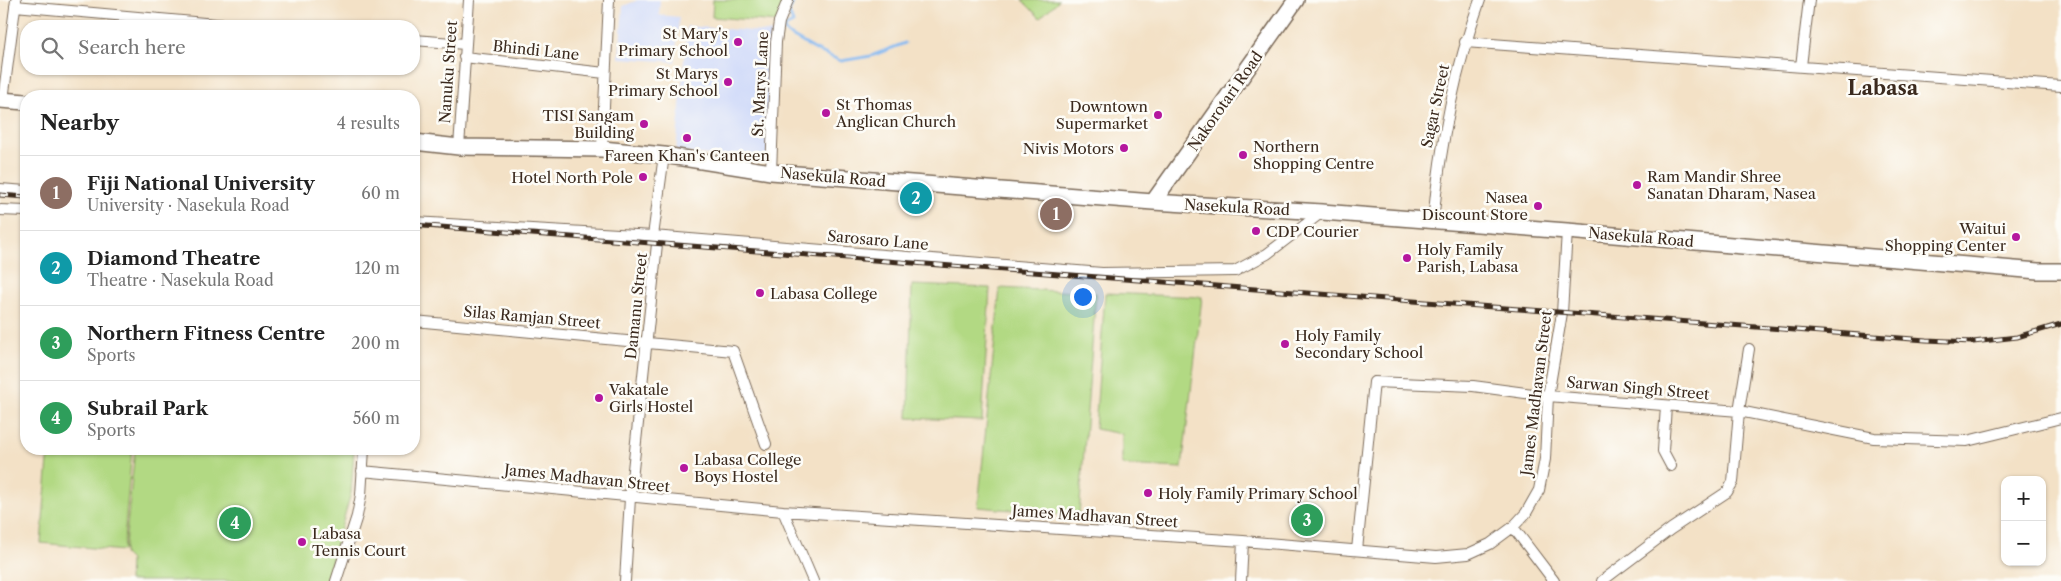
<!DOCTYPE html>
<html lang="en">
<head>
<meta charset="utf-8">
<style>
  body { margin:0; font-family:"Libre Caslon Text",serif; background:#f6f6f6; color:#222 }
  .controls { position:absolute; right:15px; bottom:15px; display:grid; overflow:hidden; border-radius:10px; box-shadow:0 1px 4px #0004 }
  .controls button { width:45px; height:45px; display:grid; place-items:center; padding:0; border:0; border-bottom:1px solid #e0e0e0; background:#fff; color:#222; font:25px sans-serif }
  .you { position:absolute; left:1082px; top:296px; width:18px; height:18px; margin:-12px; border:4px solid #fff; border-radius:50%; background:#1a73e8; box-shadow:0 0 0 8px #1a73e833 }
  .badge { display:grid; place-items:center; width:32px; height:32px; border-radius:50%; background:#d93025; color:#fff; font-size:16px; font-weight:700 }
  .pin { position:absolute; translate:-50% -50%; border:2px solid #fff; box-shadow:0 1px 5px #0006 }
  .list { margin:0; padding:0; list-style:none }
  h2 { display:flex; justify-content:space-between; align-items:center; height:65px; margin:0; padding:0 20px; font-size:21px }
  h2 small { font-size:16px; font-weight:400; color:#767676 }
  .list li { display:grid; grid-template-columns:32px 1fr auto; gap:15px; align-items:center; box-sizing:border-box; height:75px; padding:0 20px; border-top:1px solid #e0e0e0 }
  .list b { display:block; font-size:19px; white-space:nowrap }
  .list p { margin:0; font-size:16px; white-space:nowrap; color:#767676 }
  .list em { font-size:16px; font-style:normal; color:#767676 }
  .icon { flex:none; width:28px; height:28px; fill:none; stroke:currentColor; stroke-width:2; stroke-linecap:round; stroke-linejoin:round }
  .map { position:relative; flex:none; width:2061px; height:581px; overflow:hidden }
  .search { position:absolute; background:#fff; box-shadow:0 1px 4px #0004; left:20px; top:20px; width:400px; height:55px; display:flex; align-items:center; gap:12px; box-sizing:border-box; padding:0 18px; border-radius:20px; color:#767676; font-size:19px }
  .panel { position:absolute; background:#fff; box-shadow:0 1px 4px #0004; left:20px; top:90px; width:400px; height:365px; border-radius:20px }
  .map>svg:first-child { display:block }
  .built { fill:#d0daf9 }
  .green { fill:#b2d983; stroke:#768250 }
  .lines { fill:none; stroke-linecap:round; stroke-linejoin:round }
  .stream { stroke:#82b7f0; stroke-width:3 }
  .street-casing { stroke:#7b6a59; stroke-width:12 }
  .secondary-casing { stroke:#7b6a59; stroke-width:18 }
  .street { stroke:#fff; stroke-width:10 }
  .secondary { stroke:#fff; stroke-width:15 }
  .rail-casing { stroke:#3b2a1e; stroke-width:5 }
  .rail { stroke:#fdfcf7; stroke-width:3; stroke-dasharray:9; stroke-linecap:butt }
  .poi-dot { fill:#b5179e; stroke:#fdfcf7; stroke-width:2 }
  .labels { text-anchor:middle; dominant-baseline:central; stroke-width:5; stroke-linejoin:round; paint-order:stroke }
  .poi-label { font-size:15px; fill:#3b2a1e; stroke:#fdfcf7; text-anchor:start }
  .street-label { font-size:15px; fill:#3b2a1e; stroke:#fdfcf7 }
  .district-label { font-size:20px; font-weight:bold; fill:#3b2a1e; stroke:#fdfcf7 }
</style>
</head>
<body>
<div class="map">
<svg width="2061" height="581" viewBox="0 0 2061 581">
  <rect width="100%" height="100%" fill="#fdfcf7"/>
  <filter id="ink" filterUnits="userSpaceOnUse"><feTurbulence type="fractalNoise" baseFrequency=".02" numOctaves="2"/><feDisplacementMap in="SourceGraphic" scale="10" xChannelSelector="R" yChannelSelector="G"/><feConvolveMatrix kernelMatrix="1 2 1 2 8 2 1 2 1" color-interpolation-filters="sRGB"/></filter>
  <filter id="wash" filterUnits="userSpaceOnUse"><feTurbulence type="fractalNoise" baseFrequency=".0096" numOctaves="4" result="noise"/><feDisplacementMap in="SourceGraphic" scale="20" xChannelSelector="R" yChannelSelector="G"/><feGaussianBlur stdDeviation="1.12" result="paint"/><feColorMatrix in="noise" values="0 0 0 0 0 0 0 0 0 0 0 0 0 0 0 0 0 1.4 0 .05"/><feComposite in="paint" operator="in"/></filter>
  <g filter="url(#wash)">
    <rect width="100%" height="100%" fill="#f3e1c6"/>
    <path class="built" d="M638,0H660L659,15L679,17L675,62L619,58L623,6Z
      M687,26L777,33L767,160L676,152Z"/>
    <path class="green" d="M713,0H789L779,22L712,17Z
      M1022,0H1059L1040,18Z
      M912,285L990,288L982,421L908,418Z
      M1000,288L1096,293L1079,516L978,507Z
      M1105,293L1202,297L1182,468L1122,465V434L1095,429Z
      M49,449H132L123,551L41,543Z
      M135,449H354L351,493L326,581H129L130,560L124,554Z"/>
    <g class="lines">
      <path class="stream" d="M794,0L789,12L793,23L783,28L788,34L816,50L841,61L871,56L905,43"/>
    </g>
  </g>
  <g filter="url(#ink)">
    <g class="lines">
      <g class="street-casing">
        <path id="street" d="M15,6L238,26
          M414,40L465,44
          M1465,42L2061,86
          M464,57L605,73
          M1801,66L1809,0
          M3,100L16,0
          M459,147L469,0
          M602,149L609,0
          M771,172L776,42L779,22L788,0
          M0,189L26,191
          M0,210L26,211
          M414,222L653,236L1102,273L1235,271L1267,254L1322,212
          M1433,222C1440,146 1454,72 1480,0
          M414,321L733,351L766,444
          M1666,406L1663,451L1671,466
          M362,471L783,511L1243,541L1436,557L1468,554L1490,544L1513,527L1526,513L1539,490L1545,459L1548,396L1562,313L1567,231
          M783,511L813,581
          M1513,527L1554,581
          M1357,550L1374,382L1473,386L1548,396L1739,411L1874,438L1967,441L2061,418
          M336,581L357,516L361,495L364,449
          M625,581L630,498L657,244L653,236L664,155
          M1241,581L1243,541
          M1602,581L1671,529L1727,492L1733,482L1739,411L1749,349"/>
      </g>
      <g class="secondary-casing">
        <path id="secondary" d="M0,100L26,102
          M414,142L459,147L602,149L664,155L771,172L1153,202L1322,212L1567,231L2038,271H2061
          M1153,202L1296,0"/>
      </g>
      <use href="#street" class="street"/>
      <use href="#secondary" class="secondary"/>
      <g class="rail-casing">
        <path id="rail" d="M0,195L26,197
          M414,225L1926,340L1973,342L2017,337L2061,324"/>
      </g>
      <use href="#rail" class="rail"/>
    </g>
  </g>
  <g class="poi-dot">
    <circle cx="738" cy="42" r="5"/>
    <circle cx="728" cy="82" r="5"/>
    <circle cx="826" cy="113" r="5"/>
    <circle cx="1158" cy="115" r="5"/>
    <circle cx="644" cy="124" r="5"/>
    <circle cx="687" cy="138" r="5"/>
    <circle cx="1124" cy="148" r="5"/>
    <circle cx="1243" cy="155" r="5"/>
    <circle cx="643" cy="177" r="5"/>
    <circle cx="1637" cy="185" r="5"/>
    <circle cx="1538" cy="206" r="5"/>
    <circle cx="1256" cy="231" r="5"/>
    <circle cx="2016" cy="237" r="5"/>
    <circle cx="1407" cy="258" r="5"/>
    <circle cx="760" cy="293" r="5"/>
    <circle cx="1285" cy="344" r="5"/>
    <circle cx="599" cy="398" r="5"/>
    <circle cx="684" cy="468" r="5"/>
    <circle cx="1148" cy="493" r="5"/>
    <circle cx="302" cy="542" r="5"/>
  </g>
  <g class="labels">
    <g class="poi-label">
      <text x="728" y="33" text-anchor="end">St Mary's<tspan x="728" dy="17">Primary School</tspan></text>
      <text x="718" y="73" text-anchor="end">St Marys<tspan x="718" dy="17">Primary School</tspan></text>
      <text x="836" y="104">St Thomas<tspan x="836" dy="17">Anglican Church</tspan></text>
      <text x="1148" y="106" text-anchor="end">Downtown<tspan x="1148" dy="17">Supermarket</tspan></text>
      <text x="634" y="115" text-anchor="end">TISI Sangam<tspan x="634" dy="17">Building</tspan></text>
      <text x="1253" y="146">Northern<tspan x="1253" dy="17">Shopping Centre</tspan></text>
      <text x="1114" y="148" text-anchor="end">Nivis Motors</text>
      <text x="687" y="155" text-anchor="middle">Fareen Khan's Canteen</text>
      <text x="1647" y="176">Ram Mandir Shree<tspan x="1647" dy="17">Sanatan Dharam, Nasea</tspan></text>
      <text x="633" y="177" text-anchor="end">Hotel North Pole</text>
      <text x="1528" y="197" text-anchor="end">Nasea<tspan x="1528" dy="17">Discount Store</tspan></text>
      <text x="2006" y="228" text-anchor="end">Waitui<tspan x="2006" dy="17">Shopping Center</tspan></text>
      <text x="1266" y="231">CDP Courier</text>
      <text x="1417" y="249">Holy Family<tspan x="1417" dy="17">Parish, Labasa</tspan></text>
      <text x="770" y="293">Labasa College</text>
      <text x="1295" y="335">Holy Family<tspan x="1295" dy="17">Secondary School</tspan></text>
      <text x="609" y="389">Vakatale<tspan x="609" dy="17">Girls Hostel</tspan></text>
      <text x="694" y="459">Labasa College<tspan x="694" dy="17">Boys Hostel</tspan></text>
      <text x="1158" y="493">Holy Family Primary School</text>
      <text x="312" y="533">Labasa<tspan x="312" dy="17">Tennis Court</tspan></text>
    </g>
    <g class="street-label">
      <text transform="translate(536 50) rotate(6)">Bhindi Lane</text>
      <text transform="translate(448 72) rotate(-86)">Nanuku Street</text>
      <text transform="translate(760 84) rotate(-87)">St. Marys Lane</text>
      <text transform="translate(1225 101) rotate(-55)">Nakorotari Road</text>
      <text transform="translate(1435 106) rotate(-78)">Sagar Street</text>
      <text transform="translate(833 177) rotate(5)">Nasekula Road</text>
      <text transform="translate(1237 207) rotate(3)">Nasekula Road</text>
      <text transform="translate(1641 237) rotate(5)">Nasekula Road</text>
      <text transform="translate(878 240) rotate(5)">Sarosaro Lane</text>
      <text transform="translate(636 306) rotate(-84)">Damanu Street</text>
      <text transform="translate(532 317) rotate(5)">Silas Ramjan Street</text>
      <text transform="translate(1638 388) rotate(5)">Sarwan Singh Street</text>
      <text transform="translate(1536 393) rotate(-83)">James Madhavan Street</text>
      <text transform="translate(587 478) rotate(6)">James Madhavan Street</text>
      <text transform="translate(1095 516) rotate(4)">James Madhavan Street</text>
    </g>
    <g class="district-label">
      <text x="1883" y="88">Labasa</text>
    </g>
  </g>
</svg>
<div class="controls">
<button>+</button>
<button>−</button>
</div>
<div class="you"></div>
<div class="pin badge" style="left:1056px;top:214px;background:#8d6e63">1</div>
<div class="pin badge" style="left:916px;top:198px;background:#0f9aa8">2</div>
<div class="pin badge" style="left:1307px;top:520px;background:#2e9e5b">3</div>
<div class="pin badge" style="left:235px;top:523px;background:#2e9e5b">4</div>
<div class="search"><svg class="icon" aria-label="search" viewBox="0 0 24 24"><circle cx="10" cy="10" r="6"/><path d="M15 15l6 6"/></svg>Search here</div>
<section class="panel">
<h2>Nearby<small>4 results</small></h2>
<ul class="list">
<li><span class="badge" style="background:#8d6e63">1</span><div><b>Fiji National University</b><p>University · Nasekula Road</p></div><em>60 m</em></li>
<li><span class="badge" style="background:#0f9aa8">2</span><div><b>Diamond Theatre</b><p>Theatre · Nasekula Road</p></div><em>120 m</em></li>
<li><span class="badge" style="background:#2e9e5b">3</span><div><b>Northern Fitness Centre</b><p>Sports</p></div><em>200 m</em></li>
<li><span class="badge" style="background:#2e9e5b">4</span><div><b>Subrail Park</b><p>Sports</p></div><em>560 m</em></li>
</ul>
</section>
</div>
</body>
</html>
